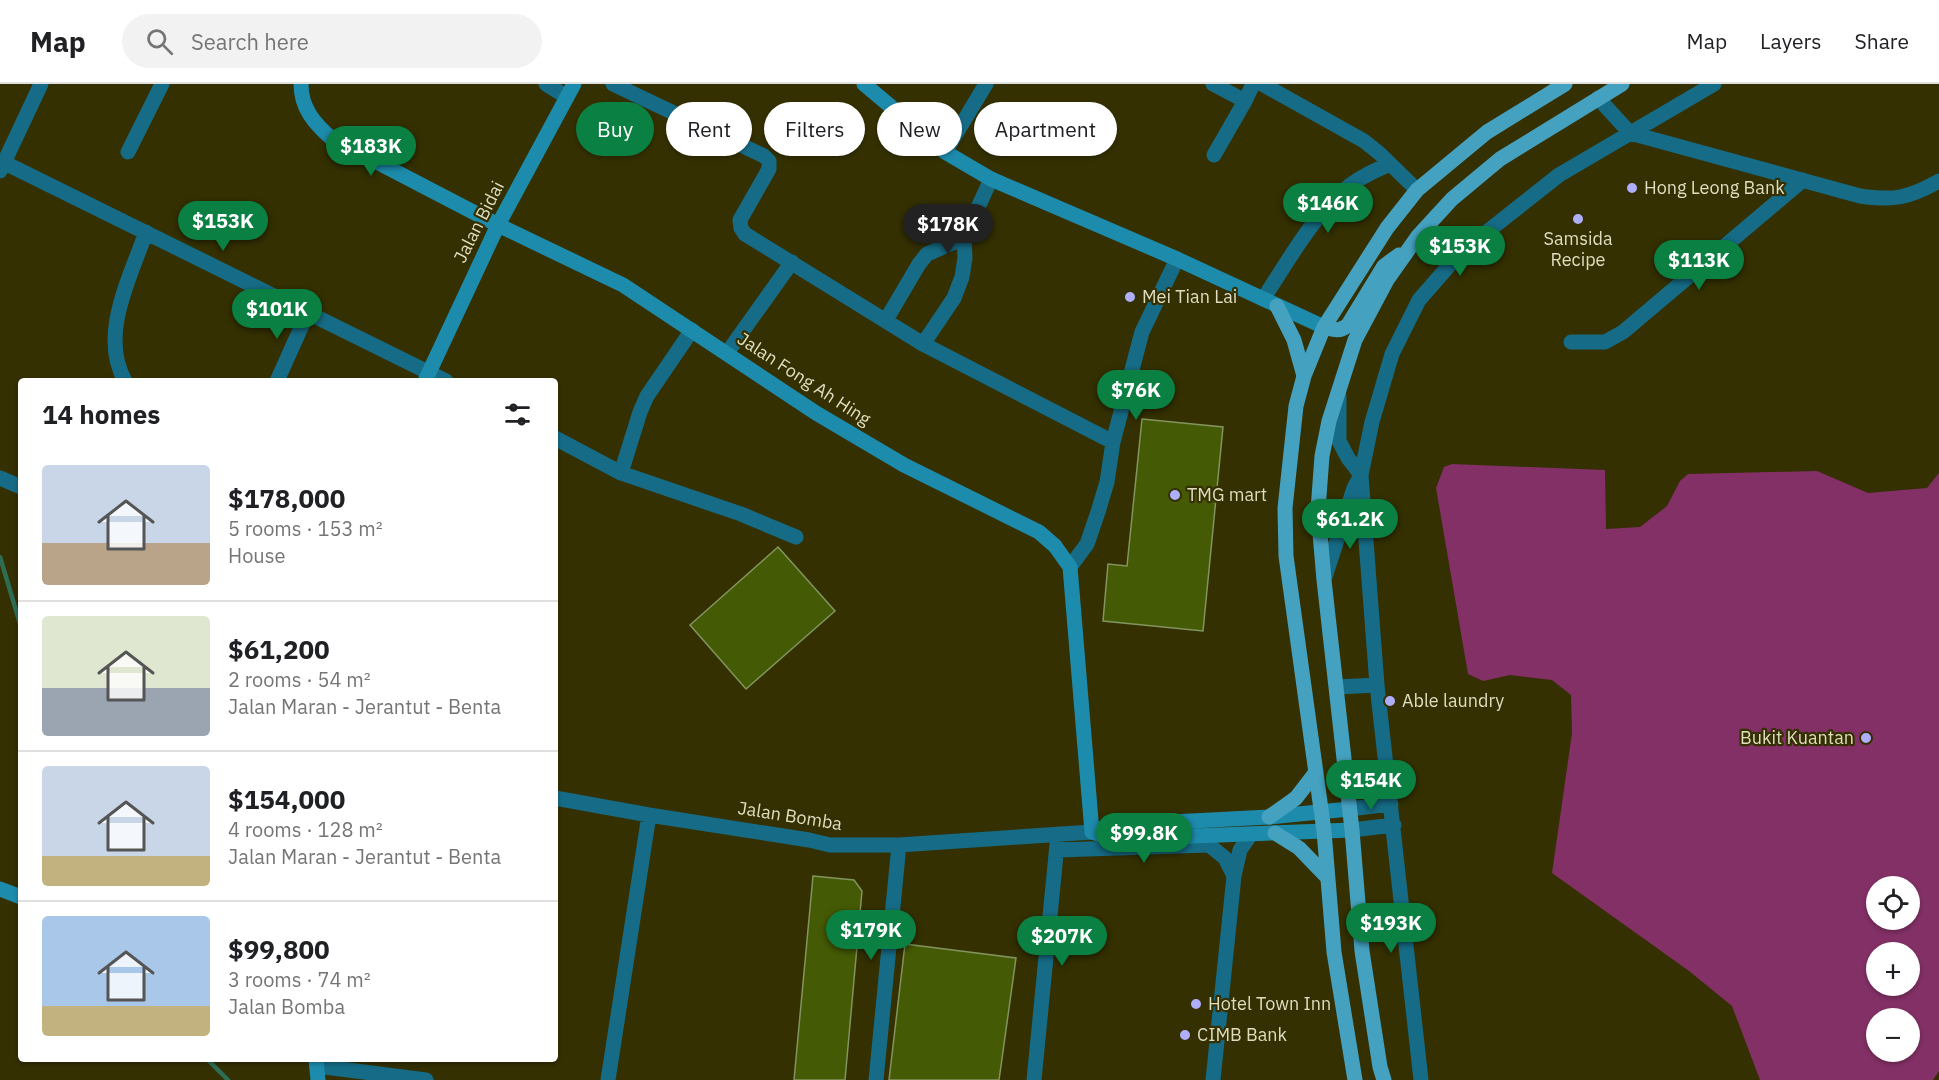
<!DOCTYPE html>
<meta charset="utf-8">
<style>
:root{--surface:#fff;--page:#f2f2f2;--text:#202124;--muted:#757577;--line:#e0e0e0;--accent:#0b8043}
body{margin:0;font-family:"IBM Plex Sans",sans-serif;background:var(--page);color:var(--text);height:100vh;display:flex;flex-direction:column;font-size:22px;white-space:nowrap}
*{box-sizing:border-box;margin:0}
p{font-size:20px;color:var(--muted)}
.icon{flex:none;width:33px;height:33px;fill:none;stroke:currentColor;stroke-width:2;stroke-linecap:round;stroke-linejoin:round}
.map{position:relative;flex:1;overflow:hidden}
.sheet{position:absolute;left:18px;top:294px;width:540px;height:684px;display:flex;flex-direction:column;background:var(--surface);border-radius:6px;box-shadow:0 2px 4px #0004}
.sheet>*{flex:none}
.top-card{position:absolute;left:576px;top:18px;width:570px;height:54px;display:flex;gap:12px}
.fabs{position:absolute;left:1866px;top:792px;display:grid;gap:12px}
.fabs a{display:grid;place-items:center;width:54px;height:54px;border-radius:50%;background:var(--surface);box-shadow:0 2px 4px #0004;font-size:30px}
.price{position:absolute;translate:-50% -51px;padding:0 14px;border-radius:21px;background:var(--accent);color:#fff;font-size:20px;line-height:39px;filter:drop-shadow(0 2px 3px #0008)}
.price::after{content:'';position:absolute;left:50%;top:36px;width:18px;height:14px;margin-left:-9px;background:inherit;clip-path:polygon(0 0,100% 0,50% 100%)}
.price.selected{background:#222;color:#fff}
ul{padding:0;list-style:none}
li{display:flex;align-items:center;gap:18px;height:150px;padding:0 24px}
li+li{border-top:2px solid var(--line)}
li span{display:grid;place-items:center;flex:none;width:168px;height:120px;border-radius:6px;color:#555}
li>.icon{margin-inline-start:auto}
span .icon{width:72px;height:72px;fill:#fffc;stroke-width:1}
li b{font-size:26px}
h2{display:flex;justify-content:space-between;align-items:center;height:72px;padding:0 24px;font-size:26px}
.tag{padding:0 21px;border-radius:27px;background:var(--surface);box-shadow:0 2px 4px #0004;font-size:21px;line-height:54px}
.tag.selected{background:var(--accent);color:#fff}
header{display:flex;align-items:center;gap:36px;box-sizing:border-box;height:84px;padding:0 30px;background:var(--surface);border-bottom:2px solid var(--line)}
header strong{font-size:28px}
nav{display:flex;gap:33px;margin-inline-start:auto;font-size:21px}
.search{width:420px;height:54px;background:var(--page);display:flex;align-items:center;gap:15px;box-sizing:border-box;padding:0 21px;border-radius:33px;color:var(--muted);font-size:22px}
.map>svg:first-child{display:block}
.green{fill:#823065;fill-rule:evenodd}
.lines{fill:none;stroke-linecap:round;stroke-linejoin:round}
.stream{stroke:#2d6d53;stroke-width:4.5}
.building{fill:#455a04;stroke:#82945f;stroke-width:1.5}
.street{stroke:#166c86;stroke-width:15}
.secondary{stroke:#1d8bac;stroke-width:15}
.primary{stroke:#45a1c0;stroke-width:15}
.poi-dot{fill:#aeaefa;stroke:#343002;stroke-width:2}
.labels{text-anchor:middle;stroke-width:4.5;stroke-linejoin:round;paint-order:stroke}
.poi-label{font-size:18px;fill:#dfddc0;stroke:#343002;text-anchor:start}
.street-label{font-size:18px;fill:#dfddc0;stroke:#343002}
</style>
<header>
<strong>Map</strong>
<div class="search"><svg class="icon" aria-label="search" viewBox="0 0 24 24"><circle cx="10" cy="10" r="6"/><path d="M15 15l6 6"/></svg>Search here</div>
<nav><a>Map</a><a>Layers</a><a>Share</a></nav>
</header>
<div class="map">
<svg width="1939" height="996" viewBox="0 0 1939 996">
<rect width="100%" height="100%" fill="#343002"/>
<path class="green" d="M1452,380l153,6 1,59 34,-2 27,-21 13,-25 8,-7 129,-3 51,22 59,-5 12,-15v598l-6,9h-173l-28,-74 -43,-35 -137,-98 20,-140 -1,-38 -19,-15 -42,-5 -27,6 -15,-7 -32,-186 8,-21zM1876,802h34v34h-34zM1876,868h34v34h-34zM1876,934h34v34h-34z"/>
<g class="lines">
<path class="stream" d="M0,473l21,70
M207,975l21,21"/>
</g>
<path class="building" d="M1142,335l81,8 -20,204 -100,-10 5,-57 19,2z
M778,463l57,64 -89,78 -56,-64z
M813,792l41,4 8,11 -17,189h-51z
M905,860l111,14 -17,122h-110z"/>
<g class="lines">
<path class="street" d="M546,0l21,13
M613,0l151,72 5,5v8l-29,51 1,8 4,6 178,110 190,98
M1213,0l32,17 8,-17
M1262,0l102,57 15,12 38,37
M1598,14l32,35 230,63c34,5 49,2 79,-15
M128,68l34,-68
M945,68l41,-68
M1214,71l31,-54
M3,78l443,219
M0,87l41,-87
M1263,215c24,-36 52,-87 86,-113 13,-10 27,-16 41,-22
M886,236l33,-56 8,-10 37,-16
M1571,258h34l18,-10 180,-152
M923,260l31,-46 8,-21 3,-19 -1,-20 27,-59
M727,269l65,-91
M125,297c-26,-46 5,-103 21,-149
M277,297l31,-69
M1339,312v45l9,17 13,17 16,210 44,395
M555,354l66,35 120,41 55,23
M621,389l19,-61 7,-16 45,-66
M0,394l21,9
M1070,483l17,-23 11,-32 9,-30 6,-40 29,-110 35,-73
M1325,493l29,-89 7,-13 11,-53 20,-68 27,-54 40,-46 100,-79 155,-91
M1337,603l40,-2
M555,714l94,17 160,25 21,5h69l193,-13
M1349,725l42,-5
M1352,746l42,-5
M1057,766l152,-5 16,13 9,18
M317,982l109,14
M608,996l41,-265
M876,996l23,-235
M1034,996l24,-246
M1213,996l21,-204 6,-26 11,-16"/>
<path class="secondary" d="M301,0c0,24 13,39 30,54l167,87 125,60 193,128 88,52 135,67 16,14 15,21 22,265
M864,0l81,68 46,27 186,80 147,68
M425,297l73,-156 76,-141
M1092,748l23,7 237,-9
M1092,748l22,-7 155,-8 80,-8
M0,805l21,8
M316,975l2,21"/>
<path class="primary" d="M1277,222l17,34 10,36
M1324,243c10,3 16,5 24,-2l36,-59 15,-11
M1269,733l27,-19 20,-26
M1275,749l24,15 29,30
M1355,996l-21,-128 -10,-121 -38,-275 -1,-48 11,-102 8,-30 20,-49 63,-99 30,-38 70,-58 78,-48
M1384,996l-4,-13 -18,-116 -10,-121 -28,-250 -6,-70 4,-54 7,-35 26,-81 32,-60 31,-44 34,-37 48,-40 122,-75"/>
</g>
<g class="poi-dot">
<circle cx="1632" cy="104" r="6"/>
<circle cx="1578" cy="135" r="6"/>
<circle cx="1130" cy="213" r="6"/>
<circle cx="1175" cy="411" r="6"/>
<circle cx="1390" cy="617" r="6"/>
<circle cx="1866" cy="654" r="6"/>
<circle cx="1196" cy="920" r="6"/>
<circle cx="1185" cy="951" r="6"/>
</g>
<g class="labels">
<g class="poi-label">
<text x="1644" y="110">Hong Leong Bank</text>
<text x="1578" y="161" text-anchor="middle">Samsida<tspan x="1578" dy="21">Recipe</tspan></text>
<text x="1142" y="219">Mei Tian Lai</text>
<text x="1187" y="417">TMG mart</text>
<text x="1402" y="623">Able laundry</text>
<text x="1854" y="660" text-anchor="end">Bukit Kuantan</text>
<text x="1208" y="926">Hotel Town Inn</text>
<text x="1197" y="957">CIMB Bank</text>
</g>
<g class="street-label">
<text transform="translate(479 138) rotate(-63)" y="6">Jalan Bidai</text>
<text transform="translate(804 295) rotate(33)" y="6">Jalan Fong Ah Hing</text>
<text transform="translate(790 732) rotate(9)" y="6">Jalan Bomba</text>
</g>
</g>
</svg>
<div class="fabs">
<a><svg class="icon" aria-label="locate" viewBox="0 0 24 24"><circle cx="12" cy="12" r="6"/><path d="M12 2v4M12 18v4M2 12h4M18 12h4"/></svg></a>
<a>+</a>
<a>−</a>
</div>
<b class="price" style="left:371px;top:93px">$183K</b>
<b class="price" style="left:1328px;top:150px">$146K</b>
<b class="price" style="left:223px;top:168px">$153K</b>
<b class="price selected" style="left:948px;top:171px">$178K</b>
<b class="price" style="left:1460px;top:193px">$153K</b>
<b class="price" style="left:1699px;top:207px">$113K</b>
<b class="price" style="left:277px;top:256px">$101K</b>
<b class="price" style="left:1136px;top:337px">$76K</b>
<b class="price" style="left:1350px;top:466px">$61.2K</b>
<b class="price" style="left:1371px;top:727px">$154K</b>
<b class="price" style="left:1144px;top:780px">$99.8K</b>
<b class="price" style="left:1391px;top:870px">$193K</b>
<b class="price" style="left:871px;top:877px">$179K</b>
<b class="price" style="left:1062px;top:883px">$207K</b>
<div class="top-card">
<a class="tag selected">Buy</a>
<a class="tag">Rent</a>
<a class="tag">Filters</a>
<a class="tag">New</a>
<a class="tag">Apartment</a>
</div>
<section class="sheet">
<h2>14 homes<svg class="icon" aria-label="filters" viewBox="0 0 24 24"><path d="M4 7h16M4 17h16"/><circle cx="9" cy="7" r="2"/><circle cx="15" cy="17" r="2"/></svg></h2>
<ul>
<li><span style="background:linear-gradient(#c9d6e8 65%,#b9a48a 0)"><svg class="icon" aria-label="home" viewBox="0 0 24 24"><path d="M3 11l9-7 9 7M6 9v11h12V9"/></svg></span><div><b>$178,000</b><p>5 rooms · 153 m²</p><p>House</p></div></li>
<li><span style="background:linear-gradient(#dfe7d0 60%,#9aa5b1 0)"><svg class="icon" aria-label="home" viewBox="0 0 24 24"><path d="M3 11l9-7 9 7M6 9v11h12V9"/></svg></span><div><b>$61,200</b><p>2 rooms · 54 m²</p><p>Jalan Maran - Jerantut - Benta</p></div></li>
<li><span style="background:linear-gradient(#c9d6e8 75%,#c2b280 0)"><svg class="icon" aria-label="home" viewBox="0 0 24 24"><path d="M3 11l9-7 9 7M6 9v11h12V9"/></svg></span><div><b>$154,000</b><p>4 rooms · 128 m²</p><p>Jalan Maran - Jerantut - Benta</p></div></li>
<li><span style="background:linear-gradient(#a9c7e8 75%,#c2b280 0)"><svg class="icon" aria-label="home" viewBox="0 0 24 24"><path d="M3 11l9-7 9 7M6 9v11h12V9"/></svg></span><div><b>$99,800</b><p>3 rooms · 74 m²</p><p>Jalan Bomba</p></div></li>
</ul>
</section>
</div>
